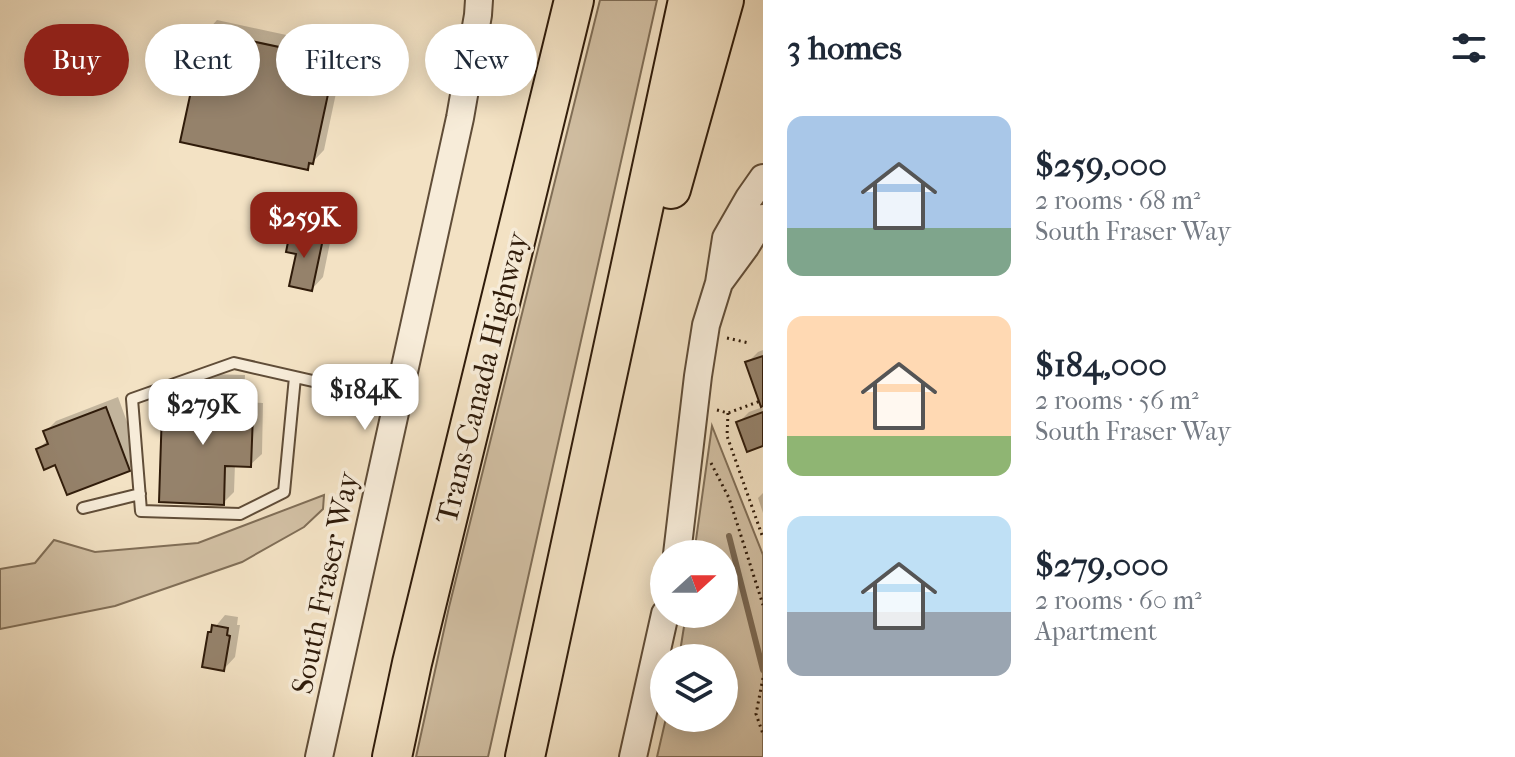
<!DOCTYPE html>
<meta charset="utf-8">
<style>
:root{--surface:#fff;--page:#f6f6f7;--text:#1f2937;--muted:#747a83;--accent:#8f2418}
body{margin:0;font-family:"IM FELL French Canon",serif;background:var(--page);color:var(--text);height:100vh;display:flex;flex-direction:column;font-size:30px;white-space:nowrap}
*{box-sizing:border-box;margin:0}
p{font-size:26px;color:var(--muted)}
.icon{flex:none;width:44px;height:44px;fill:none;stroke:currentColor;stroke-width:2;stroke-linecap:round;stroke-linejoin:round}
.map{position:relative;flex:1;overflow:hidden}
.sheet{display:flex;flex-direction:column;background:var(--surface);width:752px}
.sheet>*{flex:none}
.banner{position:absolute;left:24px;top:24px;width:618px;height:72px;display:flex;gap:16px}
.needle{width:52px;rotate:69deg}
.fabs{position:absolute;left:650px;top:540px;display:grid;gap:16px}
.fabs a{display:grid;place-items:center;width:88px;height:88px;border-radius:50%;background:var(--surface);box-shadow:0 4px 20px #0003;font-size:40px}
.price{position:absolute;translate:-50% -68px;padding:0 18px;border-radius:16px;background:#fff;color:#222;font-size:26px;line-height:52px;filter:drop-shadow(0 2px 4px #0008)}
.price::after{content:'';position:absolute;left:50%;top:48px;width:24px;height:18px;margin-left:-12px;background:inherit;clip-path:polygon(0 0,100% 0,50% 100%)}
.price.on{background:var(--accent);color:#fff}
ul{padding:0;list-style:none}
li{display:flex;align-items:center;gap:24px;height:200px;padding:0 24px}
li span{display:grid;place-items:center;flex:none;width:224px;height:160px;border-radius:16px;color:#555}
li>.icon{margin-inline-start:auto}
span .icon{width:96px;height:96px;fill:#fffc;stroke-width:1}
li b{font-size:34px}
h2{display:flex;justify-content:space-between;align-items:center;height:96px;padding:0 24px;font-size:34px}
.pill{padding:0 28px;border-radius:36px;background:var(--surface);box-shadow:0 4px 20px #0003;font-size:28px;line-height:72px}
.pill.on{background:var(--accent);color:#fff}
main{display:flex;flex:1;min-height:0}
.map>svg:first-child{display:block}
.green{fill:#d2c0a4;stroke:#806e57;stroke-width:2}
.shadow{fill:#0003}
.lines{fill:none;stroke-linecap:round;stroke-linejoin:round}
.stream{stroke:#7c6a54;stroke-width:6}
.building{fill:#95826b;stroke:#2f1b0a;stroke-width:2}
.service-casing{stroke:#604d38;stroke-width:14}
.tertiary-casing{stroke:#604d38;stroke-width:30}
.motorway-casing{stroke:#2f1b0a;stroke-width:42}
.path{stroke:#2f1b0a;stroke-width:3;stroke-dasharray:2 4;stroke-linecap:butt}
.service{stroke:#f7ecd9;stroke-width:10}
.tertiary{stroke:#f7ecd9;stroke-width:26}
.motorway{stroke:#f3e2c4;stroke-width:38}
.labels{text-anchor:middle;stroke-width:7;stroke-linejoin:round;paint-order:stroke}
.street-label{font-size:30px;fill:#2f1b0a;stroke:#f7ecd9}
</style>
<main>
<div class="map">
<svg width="763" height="757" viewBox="0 0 763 757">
<rect width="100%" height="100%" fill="#f3e2c4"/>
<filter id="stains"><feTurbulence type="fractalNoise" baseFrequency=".0025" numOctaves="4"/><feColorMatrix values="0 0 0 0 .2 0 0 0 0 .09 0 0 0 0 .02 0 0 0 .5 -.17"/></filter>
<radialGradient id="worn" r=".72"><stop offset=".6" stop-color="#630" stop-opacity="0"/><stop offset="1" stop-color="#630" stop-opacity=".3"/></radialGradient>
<path class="green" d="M600,0h57l-169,757h-72l33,-150z
M712,426l51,129v202h-106l9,-39h58v-60h-45l7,-44h38v-60h-30z
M324,495l-1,14 -19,18 -62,35 -127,44 -115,23v-60l35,-6 19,-23 41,12 103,-9z"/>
<path class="shadow" d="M217,20l125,27 -3,13h4l-19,90 -17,18 -101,-136z
M303,222l30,6 -10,49 -11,12 -20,-56z
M763,350v55l-16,-42 11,-11z
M209,374l36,1 -1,27 19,1 -1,51 -12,11 -15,-1 -1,28 -11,11 -59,-92 12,-12 21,1 1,-14z
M118,397l22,61 -11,11 -72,-6 -19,-14 10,-9 -3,-8 11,-11z
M763,407v37l-25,-21 11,-11z
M763,493v20l-5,-15z
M225,615l13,2 -1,8h3l-5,32 -11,12 -14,-36z"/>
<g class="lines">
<path class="stream" d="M729,536l34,134"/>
</g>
<path class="building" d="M204,31l127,27 -2,12 4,1 -20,93 -4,-1 -1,7 -128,-28z
M290,232l33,7 -11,52 -23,-5 7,-32 -10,-2z
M763,356v50l-2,1 -16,-45z
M199,384l35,1 -1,28 20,1 -2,53 -26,-1 -1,39 -65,-3 3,-92 33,1 1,-26z
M106,407l24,64 -63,24 -12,-30 -11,5 -8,-21 12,-5 -5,-13z
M763,412v34l-16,6 -11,-30z
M212,625l16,3 -1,7 3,1 -6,35 -22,-4 6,-35h3z"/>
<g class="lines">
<g class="service-casing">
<path id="service" d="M295,377l-11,115 -44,22 -99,-3 -9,-112 102,-36 114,26 48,9
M83,508l57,-14"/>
</g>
<g class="tertiary-casing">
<path id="tertiary" d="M721,280l25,-34 17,-28
M677,554l21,-178 8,-51 13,-42 7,-45 23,-40 14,-20
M319,757l141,-639 18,-103 1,-15
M633,757l32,-143"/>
</g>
<g class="motorway-casing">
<path id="motorway" d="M671,189l53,-189
M392,757l20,-94 162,-663
M525,757l163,-757"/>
</g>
<path class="path" d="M727,338l22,5
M717,410l11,3 35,-13
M728,413l-1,23 36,102
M711,463l18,35 34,107
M763,678l-7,36 7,20"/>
<use href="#service" class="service"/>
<use href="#tertiary" class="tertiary"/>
<use href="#motorway" class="motorway"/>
</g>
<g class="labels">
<g class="street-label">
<text transform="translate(482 378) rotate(-76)" y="10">Trans-Canada Highway</text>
<text transform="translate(325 583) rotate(-78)" y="10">South Fraser Way</text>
</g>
</g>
<rect width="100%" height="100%" filter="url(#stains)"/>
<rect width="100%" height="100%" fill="url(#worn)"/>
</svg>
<div class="fabs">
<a><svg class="needle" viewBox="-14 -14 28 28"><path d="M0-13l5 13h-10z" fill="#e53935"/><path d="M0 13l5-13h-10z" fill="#747a83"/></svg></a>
<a><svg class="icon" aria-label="layers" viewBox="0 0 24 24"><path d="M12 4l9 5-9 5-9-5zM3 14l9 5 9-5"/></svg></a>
</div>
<b class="price on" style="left:304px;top:260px">$259K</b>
<b class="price" style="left:365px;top:432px">$184K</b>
<b class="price" style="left:203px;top:447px">$279K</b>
<div class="banner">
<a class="pill on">Buy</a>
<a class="pill">Rent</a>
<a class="pill">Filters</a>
<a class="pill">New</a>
</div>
</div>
<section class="sheet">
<h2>3 homes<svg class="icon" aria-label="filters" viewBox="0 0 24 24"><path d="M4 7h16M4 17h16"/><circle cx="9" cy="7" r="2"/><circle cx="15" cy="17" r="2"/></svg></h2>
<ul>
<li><span style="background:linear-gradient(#a9c7e8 70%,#7fa58c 0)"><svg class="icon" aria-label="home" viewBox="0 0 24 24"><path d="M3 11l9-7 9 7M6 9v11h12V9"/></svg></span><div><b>$259,000</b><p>2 rooms · 68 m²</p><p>South Fraser Way</p></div></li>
<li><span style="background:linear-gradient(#ffd9b3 75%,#8fb573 0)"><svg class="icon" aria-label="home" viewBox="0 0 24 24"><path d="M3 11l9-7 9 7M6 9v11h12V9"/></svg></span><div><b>$184,000</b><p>2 rooms · 56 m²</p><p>South Fraser Way</p></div></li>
<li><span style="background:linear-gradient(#bfe0f5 60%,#9aa5b1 0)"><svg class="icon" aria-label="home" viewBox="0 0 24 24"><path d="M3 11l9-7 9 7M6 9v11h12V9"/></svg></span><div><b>$279,000</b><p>2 rooms · 60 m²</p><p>Apartment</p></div></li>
</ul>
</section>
</main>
